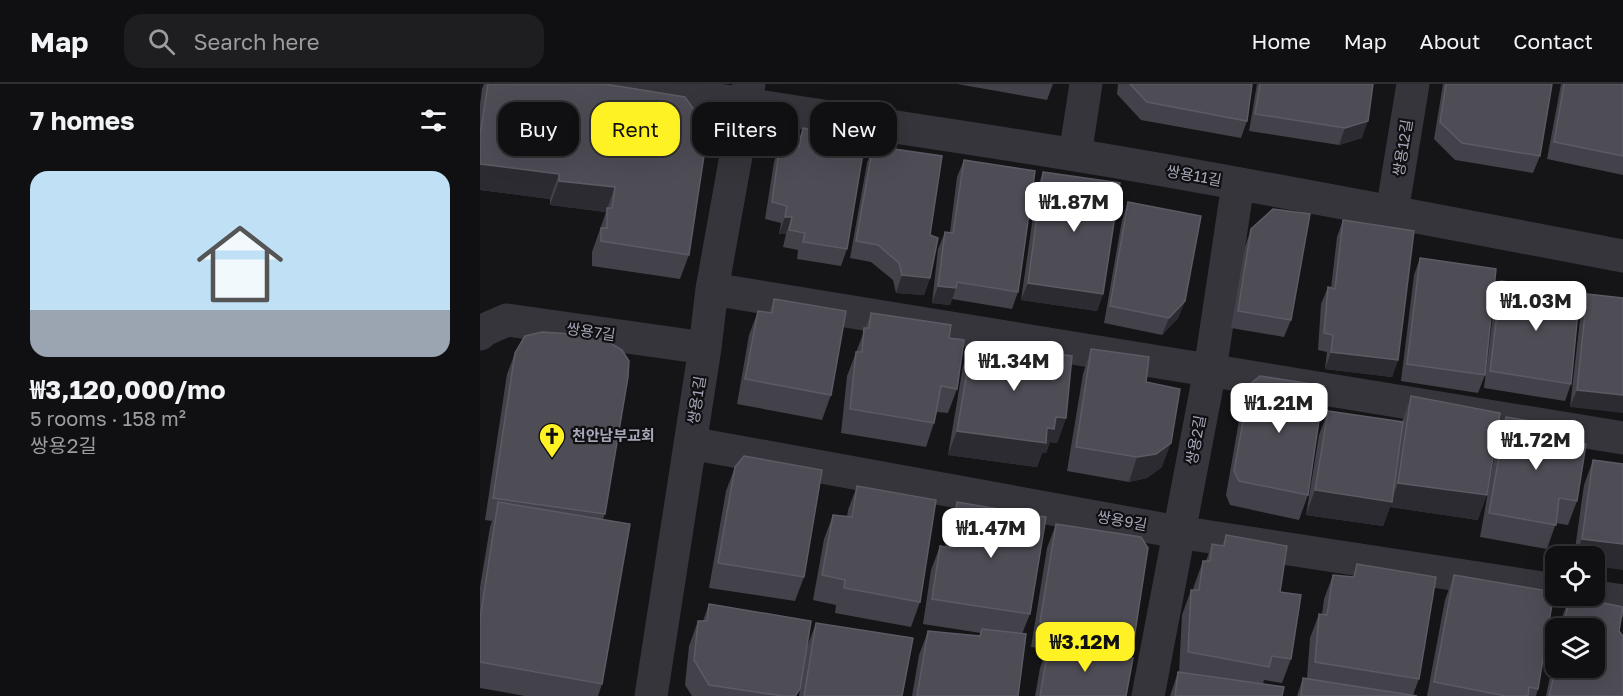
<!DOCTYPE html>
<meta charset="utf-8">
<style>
:root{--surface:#100f11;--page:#1e1d1f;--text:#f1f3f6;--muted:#9c9c9f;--line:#302f31;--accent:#fff224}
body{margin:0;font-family:"Golos Text","Noto Sans KR",sans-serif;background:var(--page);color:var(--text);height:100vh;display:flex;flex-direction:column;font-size:22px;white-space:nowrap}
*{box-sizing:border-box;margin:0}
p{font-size:20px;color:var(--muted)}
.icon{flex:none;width:33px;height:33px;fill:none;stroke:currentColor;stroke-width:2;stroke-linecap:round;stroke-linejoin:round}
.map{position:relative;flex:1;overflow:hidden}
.drawer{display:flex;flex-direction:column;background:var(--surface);width:480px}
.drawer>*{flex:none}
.banner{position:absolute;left:18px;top:18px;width:570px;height:54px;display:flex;gap:12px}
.fabs{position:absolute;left:1065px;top:462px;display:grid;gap:12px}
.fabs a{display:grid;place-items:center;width:60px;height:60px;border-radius:12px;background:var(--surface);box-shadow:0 6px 24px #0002,0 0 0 2px var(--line);font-size:30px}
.price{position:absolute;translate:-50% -51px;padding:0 14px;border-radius:12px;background:#fff;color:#222;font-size:20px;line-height:39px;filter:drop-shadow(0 2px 3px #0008)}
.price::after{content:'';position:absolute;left:50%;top:36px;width:18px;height:14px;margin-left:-9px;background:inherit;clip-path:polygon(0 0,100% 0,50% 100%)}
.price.on{background:var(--accent);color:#111}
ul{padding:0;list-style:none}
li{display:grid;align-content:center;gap:12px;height:318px;padding:0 30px}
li+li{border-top:2px solid var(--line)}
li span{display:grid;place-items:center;height:186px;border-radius:18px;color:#555}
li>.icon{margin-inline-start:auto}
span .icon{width:108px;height:108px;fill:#fffc;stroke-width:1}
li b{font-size:26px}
h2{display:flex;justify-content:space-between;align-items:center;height:72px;padding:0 30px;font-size:26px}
.chip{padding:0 21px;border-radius:18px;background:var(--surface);box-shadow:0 6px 24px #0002,0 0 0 2px var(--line);font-size:21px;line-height:54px}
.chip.on{background:var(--accent);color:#111}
header{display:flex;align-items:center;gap:36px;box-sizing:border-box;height:84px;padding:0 30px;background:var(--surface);border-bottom:2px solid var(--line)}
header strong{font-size:28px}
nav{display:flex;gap:33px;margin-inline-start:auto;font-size:21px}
.search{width:420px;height:54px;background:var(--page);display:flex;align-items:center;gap:15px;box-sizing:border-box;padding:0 21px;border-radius:18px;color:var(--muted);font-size:22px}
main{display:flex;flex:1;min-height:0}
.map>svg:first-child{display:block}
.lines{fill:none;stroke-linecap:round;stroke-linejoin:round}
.street{stroke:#36353c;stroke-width:33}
.wall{fill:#43424a}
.shaded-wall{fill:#2c2b31}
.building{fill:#4e4d56;stroke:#5c5b65;stroke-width:1.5}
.labels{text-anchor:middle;stroke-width:4.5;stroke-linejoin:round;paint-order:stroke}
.street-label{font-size:15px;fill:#a5a6b8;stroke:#100f11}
.poi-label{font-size:15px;font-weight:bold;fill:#a5a6b8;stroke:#100f11;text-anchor:start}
</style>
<header>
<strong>Map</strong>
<div class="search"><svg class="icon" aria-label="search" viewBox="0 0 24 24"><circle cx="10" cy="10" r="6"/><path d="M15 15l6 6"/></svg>Search here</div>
<nav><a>Home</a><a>Map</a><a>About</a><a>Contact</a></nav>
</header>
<main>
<section class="drawer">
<h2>7 homes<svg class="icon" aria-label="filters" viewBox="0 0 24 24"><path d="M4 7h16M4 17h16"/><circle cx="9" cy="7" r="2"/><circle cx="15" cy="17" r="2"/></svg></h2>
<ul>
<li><span style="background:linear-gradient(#bfe0f5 75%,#9aa5b1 0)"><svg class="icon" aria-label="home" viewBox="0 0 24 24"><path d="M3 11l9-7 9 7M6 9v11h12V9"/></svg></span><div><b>₩3,120,000/mo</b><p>5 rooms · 158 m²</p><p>쌍용2길</p></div></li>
</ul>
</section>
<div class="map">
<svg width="1143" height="612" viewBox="0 0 1143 612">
<rect width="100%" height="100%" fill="#151417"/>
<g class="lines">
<path class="street" d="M141,0c151,26 303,46 454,71 183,30 366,67 548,101
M595,71l11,-71
M912,128l21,-128
M232,205l911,149
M0,250l4,-4 23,-10 198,28
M210,359l488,89 378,58
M1109,512l34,5
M171,612l54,-348 7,-59 37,-205
M668,612l62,-326 28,-186"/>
</g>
<path class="wall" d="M4,0h121l84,171 -9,24 -88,-13v-14l14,-40 -56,-7v-6l-70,-9v-85l2,-16z
M477,0h96l-6,16z
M638,0h134l-5,37 -6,17 -100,-18 -24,-26z
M777,0h116l-11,54 -23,7 -90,-14z
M963,0h109l-12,72 -7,17 -78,-13 -21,-21z
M1081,0h62v91l-76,-16z
M323,44l44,121 -6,17 -44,-7 1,-9 -15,-3 3,-13h-7l2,-11 -16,-4 9,-57 6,-18 16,3z
M393,62l57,89v43l-6,17 -28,-2 -3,-13 -22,-18 -21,-4 17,-95z
M484,76l54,132 -6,17 -60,-10 -2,6 -18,-2 6,-54 7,-17h5l7,-55z
M563,88l60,122 -6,17 -76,-11 16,-111z
M648,118l57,99 -7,17 -16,17 -58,-12 18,-103z
M863,136l55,140 -6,17 -67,-8 2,-17 -9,-2 3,-46 7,-17 3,1 6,-51z
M771,145l40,91 -7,17 -53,-9 14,-81z
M940,174l65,117 -7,18 -77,-12 13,-106z
M1021,197l70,103 -6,17 -81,-13 11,-90z
M1107,210l36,4 -53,109 11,-96z
M294,215l57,96 -9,25 -85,-16 12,-69 9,-24 11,1z
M391,229l78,25 8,51 -9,24 -11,-1 -3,11 -8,24 -85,-14 6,-57z
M492,258l94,76 -9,25 -7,-1 -4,11h-4l-5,14 -89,-12 15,-89z
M611,265l55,33 16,85 -15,11 -18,4 -62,-11 16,-97z
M35,269l90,161 -2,5 -1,165 -4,12h-73l-45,-8v-101l10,-60 2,-6 -7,-1 22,-146z
M770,300l58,111 -9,25 -69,-15 -4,-10 15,-86z
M931,312l67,124 -88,-13 -7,19 -77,-11 13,-80 9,-24 74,11z
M1026,333l66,25 5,59 -9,24 -12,-2 -9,26 -67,-12 17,-96z
M1113,376l1,96h-20l10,-71z
M255,383l69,110 -9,24 -86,-13 17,-97z
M377,402l63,116 -9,25 -76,-14 1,-8 -23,-5 11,-61 9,-24 14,2 1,-7z
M477,418l73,112 -8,20 -4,62h-106l7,-41 9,-24 51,5 2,-3 -58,-9 8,-54 9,-24 5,1 4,-20z
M576,440l78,115 -6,18 -2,39h-91l5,-28 7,-19 -16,-2 16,-99z
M746,451l54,57 11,67 -9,24 -18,-3 -1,4 19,12h-112l8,-24h1l3,-57 9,-25h2l1,-4 9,-25h3l6,-17 10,2z
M877,480l62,115 -6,16 4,1h-120l6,-18h4l3,-40 9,-24h3l2,-15 9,-24 20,2z
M974,491l84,114 -2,7h-109l18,-96z
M1090,512l49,35 4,65h-77l10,-48v20l38,-40h-34l1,-8z
M229,520l88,92h-105l-7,-11 4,-39 9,-25h5z
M336,539l86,73h-103l8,-49z"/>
<path class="shaded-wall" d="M888,37l-6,17 -23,7 6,-17z
M0,80l79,10 -9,25 -70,-9z
M79,97l56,6 -9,25 -56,-7z
M305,133h7l-6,17h-7z
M422,191l28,3 -6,17 -28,-2z
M548,199l75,11 -6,17 -76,-11z
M458,202l18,2 -6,17 -18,-2z
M705,217l-7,17 -16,17 7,-17z
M851,268l67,8 -6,17 -67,-8z
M1097,306l46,5v18l-53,-6z
M576,333l10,1 -9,25 -7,-1 -4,11h-4l-5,14 -89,-12 9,-24 90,-3z
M691,359l-9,24 -15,11 -18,4 8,-25z
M918,399l89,12 -9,25 -88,-13 -7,19 -77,-11 9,-25 76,11z
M1102,455l41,5v26l-29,-4v-10h-19z"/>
<path class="building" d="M8,0h117l80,13 23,32 -19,126 -88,-14v-13h6v-20h5l3,-21 -56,-6v-7l-79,-10v-29z
M650,0h122l-5,37 -100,-19z
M780,0h113l-5,37 -23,7 -90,-14z
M966,0h106l-12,72 -78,-13 -22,-21z
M1084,0h59v72l-69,-14z
M323,44l62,13 -18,108 -44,-7 2,-9 -16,-3 3,-13h-7l2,-11 -15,-4 8,-58 19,3z
M393,62l69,10 -12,79 8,3 -8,40 -28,-3 -3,-12 -21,-18 -22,-4z
M484,76l71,11 -17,121 -61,-10 -1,6 -18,-2 7,-54 8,1z
M563,88l77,11 -17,111 -75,-11z
M648,118l73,14 -16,85 -16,17 -59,-12z
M793,125l37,5 -19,106 -53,-9 13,-82z
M863,136l71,11 -16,129 -67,-8 2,-17 -9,-2 4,-46 7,2z
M940,174l76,11 -11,106 -78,-11z
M1021,197l79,10 -9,93 -81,-13z
M1107,210l36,4v97l-46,-5z
M294,215l72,12 -15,84 -86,-16 13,-68 14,2z
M391,229l80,12 -2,13 15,2 -7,49 -16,-3 -7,37 -84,-14 6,-57h6l2,-24h5z
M62,248l44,3 21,6 15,9 7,11 -1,16 -23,137 -112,-16 22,-145 10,-17z
M492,258l100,14 -6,62 -10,-1 -2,12 -7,-1 -1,15 -89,-12z
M611,265l58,8 -3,25 34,7 -9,54 -15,11 -19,3 -61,-10z
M780,292l64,10 -16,109 -69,-14 -5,-10 16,-87z
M931,312l89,17 -13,82 -89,-12z
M848,327l75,11 -11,80 -77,-12z
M1026,333l68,11 -2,14 14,2 -9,57 -18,-3 -3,27 -67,-12z
M264,372l78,14 -18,107 -86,-14 17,-96z
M1113,376l30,4v80l-41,-5z
M377,402l79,14 -16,102 -76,-14 1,-8 -23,-5 11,-60 19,2z
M18,418l132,22 -28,160 -122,-22v-43z
M477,418l89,15 -16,97 -98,-15 8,-53 10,2z
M576,440l85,13 7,11 -14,91 -94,-17z
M746,451l61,11 -7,46 21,3 -10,64 -19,-3 -3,11 -81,-15 3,-62h8l4,-29h7l2,-17 12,2z
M877,480l79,13 -17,102 -104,-17 4,-48 8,1 6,-40 21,2z
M974,491l100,17 -16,97 -9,-2 -1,9h-22l-72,-14z
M1090,512l53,11 -4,24 4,5v60h-74l7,-29v1h38v-40h-31z
M229,520l102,17 -11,68 -5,7h-12l-74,-11 -15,-25 4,-39h9z
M336,539l97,15 -11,58h-98z
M502,545l44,5 -8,62h-101l11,-65 52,5z
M569,560l84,14 -7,38h-86z
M698,588l106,15 -2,9h-107z
M823,594l114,18h-116z"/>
<defs>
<g id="church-pin" transform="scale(1.35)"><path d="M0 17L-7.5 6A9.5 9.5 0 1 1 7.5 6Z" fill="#fff224" stroke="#100f11"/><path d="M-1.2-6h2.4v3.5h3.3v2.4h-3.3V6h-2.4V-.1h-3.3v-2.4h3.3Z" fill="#111"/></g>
</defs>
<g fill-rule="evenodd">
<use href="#church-pin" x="72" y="352"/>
</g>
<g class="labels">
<g class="street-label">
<text transform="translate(923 64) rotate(-81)" y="5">쌍용12길</text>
<text transform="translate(714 92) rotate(10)" y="5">쌍용11길</text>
<text transform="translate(111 248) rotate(8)" y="5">쌍용7길</text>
<text transform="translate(217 316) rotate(-81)" y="5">쌍용1길</text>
<text transform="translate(716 356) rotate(-79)" y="5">쌍용2길</text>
<text transform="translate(642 437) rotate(10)" y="5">쌍용9길</text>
</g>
<g class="poi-label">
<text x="92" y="357">천안남부교회</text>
</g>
</g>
</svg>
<div class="fabs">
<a><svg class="icon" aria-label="locate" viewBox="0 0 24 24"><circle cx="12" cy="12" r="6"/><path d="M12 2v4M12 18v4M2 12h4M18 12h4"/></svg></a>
<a><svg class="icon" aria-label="layers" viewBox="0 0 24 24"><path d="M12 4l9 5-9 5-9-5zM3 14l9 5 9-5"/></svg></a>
</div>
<b class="price" style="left:594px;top:149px">₩1.87M</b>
<b class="price" style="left:1056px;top:248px">₩1.03M</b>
<b class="price" style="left:534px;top:308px">₩1.34M</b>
<b class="price" style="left:799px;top:350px">₩1.21M</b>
<b class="price" style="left:1056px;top:387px">₩1.72M</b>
<b class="price" style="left:511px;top:475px">₩1.47M</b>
<b class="price on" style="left:605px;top:589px">₩3.12M</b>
<div class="banner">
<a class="chip">Buy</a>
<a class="chip on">Rent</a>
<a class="chip">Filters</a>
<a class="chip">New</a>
</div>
</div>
</main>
